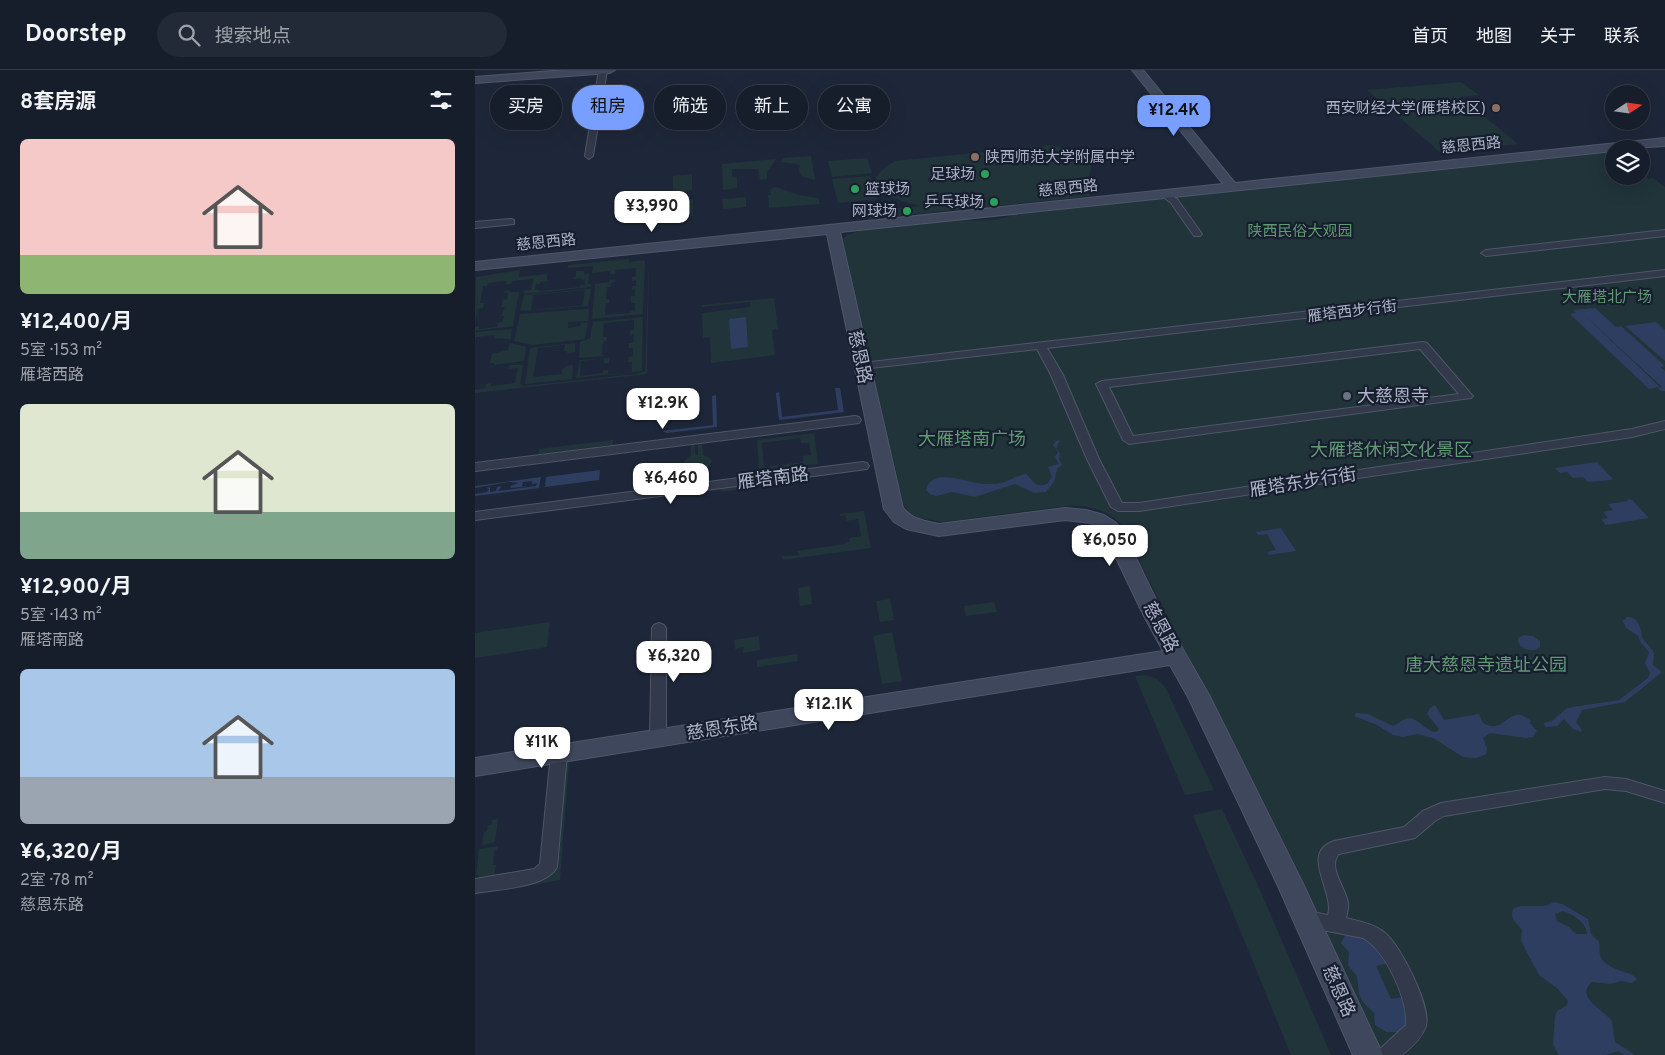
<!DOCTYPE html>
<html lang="zh">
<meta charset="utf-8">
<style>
:root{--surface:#161d2b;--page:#232a37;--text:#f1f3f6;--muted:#9ea2a9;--line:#353b47;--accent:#789eff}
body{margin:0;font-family:Overpass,"Noto Sans SC",sans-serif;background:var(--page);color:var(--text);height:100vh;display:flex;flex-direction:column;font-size:19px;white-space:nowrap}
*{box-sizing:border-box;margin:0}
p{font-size:16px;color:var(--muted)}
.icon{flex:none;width:28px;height:28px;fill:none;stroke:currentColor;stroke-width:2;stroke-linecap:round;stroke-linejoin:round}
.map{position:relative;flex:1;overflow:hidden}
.details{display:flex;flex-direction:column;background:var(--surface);width:475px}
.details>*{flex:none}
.hud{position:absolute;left:15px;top:15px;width:475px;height:45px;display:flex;gap:10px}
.needle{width:32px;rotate:77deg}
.tools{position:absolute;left:1130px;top:15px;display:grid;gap:10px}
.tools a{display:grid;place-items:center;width:45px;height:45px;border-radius:50%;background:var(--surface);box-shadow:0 5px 20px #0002,0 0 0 1px var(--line);font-size:25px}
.price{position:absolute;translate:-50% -42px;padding:0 11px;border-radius:10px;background:#fff;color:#222;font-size:16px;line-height:32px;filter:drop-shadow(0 1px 2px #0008)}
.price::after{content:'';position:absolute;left:50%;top:30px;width:15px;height:11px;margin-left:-8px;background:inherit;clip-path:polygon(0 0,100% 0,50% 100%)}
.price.current{background:var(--accent);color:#111}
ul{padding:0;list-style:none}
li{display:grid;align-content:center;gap:10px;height:265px;padding:0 20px}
li span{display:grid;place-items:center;height:155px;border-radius:8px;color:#555}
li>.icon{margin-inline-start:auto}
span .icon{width:90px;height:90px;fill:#fffc;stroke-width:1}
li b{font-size:21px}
h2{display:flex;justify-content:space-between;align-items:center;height:60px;padding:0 20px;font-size:21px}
.tag{padding:0 18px;border-radius:22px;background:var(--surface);box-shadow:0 5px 20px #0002,0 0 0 1px var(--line);font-size:18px;line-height:45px}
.tag.current{background:var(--accent);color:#111}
header{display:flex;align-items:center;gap:30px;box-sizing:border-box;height:70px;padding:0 25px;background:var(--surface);border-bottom:1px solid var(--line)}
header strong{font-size:24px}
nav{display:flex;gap:28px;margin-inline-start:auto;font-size:18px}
.search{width:350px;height:45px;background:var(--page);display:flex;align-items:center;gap:12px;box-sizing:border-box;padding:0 18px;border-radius:28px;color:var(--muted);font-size:19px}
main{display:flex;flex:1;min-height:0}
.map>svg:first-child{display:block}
.green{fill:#20343a;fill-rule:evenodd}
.water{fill:#2e3e60;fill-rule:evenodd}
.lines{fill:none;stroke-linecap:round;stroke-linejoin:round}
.street-casing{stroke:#4f5668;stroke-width:2}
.secondary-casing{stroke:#4f5668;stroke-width:2}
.street{fill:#32394a;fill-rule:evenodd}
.secondary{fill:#3f475d;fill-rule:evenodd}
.education-dot{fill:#8d6e63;stroke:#171e2e;stroke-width:2}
.leisure-dot{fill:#2e9e5b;stroke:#171e2e;stroke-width:2}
.worship-dot{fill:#6b7280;stroke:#171e2e;stroke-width:2}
.labels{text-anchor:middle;stroke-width:4.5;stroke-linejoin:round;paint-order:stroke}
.far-poi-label{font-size:15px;fill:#acb3c7;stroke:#171e2e;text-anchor:end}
.far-street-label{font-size:15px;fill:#acb3c7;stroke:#171e2e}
.far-park-label{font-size:15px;fill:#619974;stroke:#171e2e}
.street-label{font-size:18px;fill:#acb3c7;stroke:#171e2e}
.poi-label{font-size:18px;fill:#acb3c7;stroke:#171e2e;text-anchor:start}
.park-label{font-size:18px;fill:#619974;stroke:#171e2e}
</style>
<header>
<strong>Doorstep</strong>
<div class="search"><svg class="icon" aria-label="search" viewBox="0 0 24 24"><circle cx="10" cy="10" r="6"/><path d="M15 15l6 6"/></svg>搜索地点</div>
<nav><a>首页</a><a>地图</a><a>关于</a><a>联系</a></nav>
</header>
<main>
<section class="details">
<h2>8套房源<svg class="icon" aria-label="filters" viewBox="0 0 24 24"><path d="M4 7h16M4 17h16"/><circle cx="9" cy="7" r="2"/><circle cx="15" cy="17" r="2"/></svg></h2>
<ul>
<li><span style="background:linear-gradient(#f6c9c9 75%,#8fb573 0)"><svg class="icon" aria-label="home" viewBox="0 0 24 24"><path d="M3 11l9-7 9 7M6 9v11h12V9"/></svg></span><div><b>¥12,400/月</b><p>5室 · 153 m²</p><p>雁塔西路</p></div></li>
<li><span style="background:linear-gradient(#dfe7d0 70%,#7fa58c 0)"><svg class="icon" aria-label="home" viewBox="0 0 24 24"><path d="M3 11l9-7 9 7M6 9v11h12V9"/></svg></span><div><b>¥12,900/月</b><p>5室 · 143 m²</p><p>雁塔南路</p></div></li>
<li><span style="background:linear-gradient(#a9c7e8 70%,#9aa5b1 0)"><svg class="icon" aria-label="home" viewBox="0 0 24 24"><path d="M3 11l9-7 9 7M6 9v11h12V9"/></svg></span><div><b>¥6,320/月</b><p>2室 · 78 m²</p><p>慈恩东路</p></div></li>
</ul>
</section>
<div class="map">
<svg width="1190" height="985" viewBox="0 0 1190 985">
<rect width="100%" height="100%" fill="#1e2739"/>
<path class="green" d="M986,12l18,13 -19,2 58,47 -78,8 -73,-62z
M576,75c16,4 31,6 41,19l-3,12 -11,8 3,6 6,-1 3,7 -222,23 -2,-8 54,-5c-26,-8 -73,-15 -25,-45z
M1139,81v25h27v-3l8,6 4,-1 12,9v868h-284l-83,-178 -177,-353c-15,-15 -34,-19 -55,-18l-122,16 -25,-4 -10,-5 -5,-7 -61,-267 4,-4 13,-4 102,-11c17,1 37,1 53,-6z
M336,86l4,24 -14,-4 -2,-6 1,-4 -3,-2 -17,-2 4,-4z
M392,88l5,15 -40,4 -4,-16z
M301,89l-9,13v7l-7,1 -2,-11h-26v7l5,1v11l-14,2 -1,-26z
M217,104v16l-19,2v-16z
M395,106l7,23 -39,4 -6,-24z
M301,117l23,8 19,3 2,6 -51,4 -1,-13h3l-1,-6z
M271,127v10l-23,2 -1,-10z
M218,129v17l-19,3v-18z
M174,187l-2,117 -172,19v-3l10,-2 1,-4 5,-1v3l24,-3 3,-15 -10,1 2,-4h13l-3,19 3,2 113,-12 9,-3z
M154,189v3l16,-2 -2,54 -51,5 3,-35 15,-2v-2l5,-1 -1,3 -3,1 -1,4h-3l-1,12h3v4h-3l-1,12 25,-2 1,-2 4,-1v-7h-4v-7h4v-6h-3v-4h4v-6l-4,1v-4l4,-1v-8l-21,2v4h-5v-3l-18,2 1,-7 -26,2 1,-3z
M45,200l-1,7 28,-3v6l3,1 -10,1v2h-4l-1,6h4v1l42,-4 -1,-2h5v-6l-4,1 1,-2 -10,1 4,-2v-6h8v4l5,-2 -1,11h3v2l-1,1 -65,7 -2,-3 8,-1 2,-11 -21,2 -1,3 -5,1v-4l-18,2 -1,3h-4l-3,17h4l-1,5 -5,1 -3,14 1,-46z
M114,219h2l-3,17 -68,5 4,-16zM110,220l-2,15 -52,5 2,-15z
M35,220v2h9l-6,34 -38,5v-4l4,-1v3l18,-2 1,-4 4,-1 2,-6h-3l4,-9h-4l2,-7 4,-1 1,-6h-4v-2z
M299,228l4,31 -6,1 3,25 -64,8 -1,-26 -7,1 -1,-25 48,-6v-5l-48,5v-2z
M114,239l-1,12 -20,1v6l12,-2 1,-3h7l-3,16 -53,6 -18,-4 6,-27z
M168,247l-1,54 -66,7 4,-18 29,-2v5h-5v-5l-23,3 -1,15 23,-3v-3h5v5l24,-3v-10h-4l1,-5 4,-1v-8h-4v-5h4l1,-9 -4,1v-5h4v-10l-30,3 -1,14h4l-1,4 -3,1 -1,13 3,1 -26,2 1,-16 10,-4 3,-16z
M37,259l-1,10 -16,-1v-3l-19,2 -1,4v-9z
M35,273l16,4 -2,14 -30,4v-2h-4l2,-9 16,-4z
M100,273v9l-8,1v-2h-3l1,-6 -27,3 -5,29 29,-3v-5l3,-1v-2l8,-1 -1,14 -47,5 5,-36z
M339,363l4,31 -59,7 -2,-31zM325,368l1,5h8l2,12 -8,1v6l-39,5 -2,-24z
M138,370v5l-75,9 1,-5z
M223,373h4l1,12 6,2 3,4 -2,5 -7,4v12l-4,1v-12h-3v12l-4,1 -1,-13 -6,-2 -3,-4 3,-5 6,-4v-12h4v11h3z
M330,408v3l-84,11 -1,-4z
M389,441l7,37 -88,12 -1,-4 17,-1 -2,-4 48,-7v-2h5l-1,-4 12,-2 -3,-17 -12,2v-6l-6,1v-2z
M335,516l2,18 -12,2 -2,-18z
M415,529l4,21 -14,2 -4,-21z
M519,532l3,10 -31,4 -2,-10z
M75,552l-3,25 -72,11v-25z
M417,562l10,49 -20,3 -9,-48z
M284,566l1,14 -17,3 1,-6 -9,2 -1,-9z
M322,584l1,7 -41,6v-7z
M670,605l12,4 8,8 49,103 -29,5 -50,-119z
M89,692h5l-9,118 -85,15v-4l67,-13z
M747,739l38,81 71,165h-40l-98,-240z
M23,749l-3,23 -13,3 2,-13 3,-1 1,-6 4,-1v-4z
M23,776l-1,4 -3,1 -1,14h3l-2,11 -15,3v-4h-3l3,-26z"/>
<path class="water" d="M1120,238l21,19 5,-1 44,40 -5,1 5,4v20h-4l-3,-3 4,-1 -81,-75 79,75 -11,2 -79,-75 6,-1 -3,-3z
M271,247l2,30 -17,2 -2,-30z
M1181,252l9,8v31l-40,-35z
M360,318h5l4,24 -65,8 -3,-27 3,-1 3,25 56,-7z
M241,325l1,32 -50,6 -5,-2 51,-6 -1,-29z
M585,370l-4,8 4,6 -1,5 3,6 -5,4 -3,13 -8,10 -12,1 -19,-9 -40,13 -23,-5 -16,4 -6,-2 -4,-4c5,-22 37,-9 50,-7 6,1 13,1 20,1 11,-1 19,-8 30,-10 8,7 8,14 21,10l5,-7 -4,-10 11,-3 -4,-7 3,-5 -5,-7 3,-4z
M1122,392l16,17 -2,1 -23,2 -5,-5 -10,1 -6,-6 -7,1 -5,-5z
M125,400l-1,10 -54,7 1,-10z
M66,407l-2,11 -64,8v-2l12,-2 2,-3 -3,-1 4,-1v5l6,-1 1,-4 5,-1 -4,5 38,-5 1,-3 -5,1v-3l-9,1 -1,4h6l-17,2 -1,-2 9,-3 -10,-1 -34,6v-2z
M1154,429l3,1 17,18 -43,7 -5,-6 7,-1 -5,-6 10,-2 -5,-6 20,-3 -1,-1z
M806,458l15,23 -27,4 -2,-3 9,-2 -9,-16 -9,1 -2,-3z
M1152,547c12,0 13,10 15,19 1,6 10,11 12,17l-1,12 9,7 -37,30 -43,8 -6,12 6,8 -1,2 -8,-3 -9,-10 -7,7 -11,1 -3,-4 9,-2 15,-13 52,-8 29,-22 2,-5 -5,-10 4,-11 -8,-9 -3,-7 -12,-8 -3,-7z
M1049,565l9,1 7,5v6l-5,3c-8,0 -18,-2 -17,-12z
M960,635l9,15 35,-6 4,9c23,14 25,-23 49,-1h-3l8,9 -4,6 -7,1 -36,-5 -7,5 4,10 -1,6 -9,4 -14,-1 -30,-19 -16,-4 -14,3 -10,-2 -16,-10 -23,-9 2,-3 12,1 25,12c5,-2 11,-8 16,-8 10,1 16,13 27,14l3,-3 -12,-15 3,-6z
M1080,832l9,3 24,14 3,15 8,8c1,4 0,9 1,13 5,16 31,15 37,24l-5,4 -11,-2 -11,3 -18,-2c-18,15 13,29 20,39l3,21 20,13h-10l-7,-4 -12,4h-47l-6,-10 2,-28 2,-6 10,-6 1,-4 -10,-12 -19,-14 -18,-34 1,-11c-5,-7 -13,-11 -9,-21l7,-3h24zM1087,841c10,2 25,12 25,23h-11l-7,-7 -12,-6 -2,-7z
M871,864l24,6 18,23 -12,3 15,33 12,-2 7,22 -7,13h-17l-11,-7 -1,-12 -11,-11 -4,-8 -2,-18 -9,-10 1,-14 -8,-9z"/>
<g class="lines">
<g class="street-casing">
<path id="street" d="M124,0h8l-14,86 -4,3 -4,-3z
M690,121l12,8 25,35 -2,2h-6l-23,-33 -9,-7v-4z
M36,149l3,1v4l-39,4v-6z
M1190,160v6l-179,20 -5,-3 5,-3z
M1190,200v6l-618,72 16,27 36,84 23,44h17l493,-74 33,-8v8l-33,8 -493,74h-21l-7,-4 -24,-48 -36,-84 -14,-26 -175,20 -6,-3 6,-3z
M948,272l4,1 44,51 2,2 -2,2 -342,46 -6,-4 -27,-56 6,-3zM945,279l39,45 -326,42 -24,-49z
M380,346l4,1 2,3 -2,3 -384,48v-8z
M388,392l4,1 2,3 -2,3 -392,51v-8z
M184,553l5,2 2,3v110l-2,4 -6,2 -6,-2 -2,-4 2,-110 2,-3z
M84,678l6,2 2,4 -10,113c-11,21 -60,22 -82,26v-14l59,-10 6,-5 11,-110 2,-4z
M1130,707l21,2 39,12v12l-39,-12 -21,-2 -161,27 -9,5 -20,17 -76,16c-12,13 7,34 9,49 1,5 -1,10 -2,15 12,3 29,6 39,15 16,13 46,73 41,93 -4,12 -14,21 -24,29h-25l3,-6 26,-24c2,-26 -20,-74 -43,-87l-56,-11 -6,-3 -3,-5 3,-5 6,-3 21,4c7,-24 -29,-62 6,-74l70,-14 19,-16 18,-8z"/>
</g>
<g class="secondary-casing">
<path id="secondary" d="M90,0h50l-5,3 -135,10v-6z
M657,0h11l92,113 430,-45v8l-51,3v2l-774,81 63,276c10,12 22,13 36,16l126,-16 21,2 18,5 11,7 8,9 41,85 46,81 94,189 79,169h-30l-75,-169 -90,-189 -18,-32 -695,111v-18l688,-107 -19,-35 -40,-83 -13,-10 -26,-3 -126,16 -33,-7 -12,-7 -10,-13 -57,-275 -352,36v-8l748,-78z"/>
</g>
<use href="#street" class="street"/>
<use href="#secondary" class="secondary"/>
</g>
<g class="education-dot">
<circle cx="1021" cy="38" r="5"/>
<circle cx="500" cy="87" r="5"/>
</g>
<g class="leisure-dot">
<circle cx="510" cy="104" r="5"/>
<circle cx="380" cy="119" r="5"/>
<circle cx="519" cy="132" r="5"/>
<circle cx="432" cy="141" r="5"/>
</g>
<circle class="worship-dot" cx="872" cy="326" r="5"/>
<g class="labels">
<g class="far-poi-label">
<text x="1011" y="43">西安财经大学(雁塔校区)</text>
<text x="510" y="92" text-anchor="start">陕西师范大学附属中学</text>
<text x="500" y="109">足球场</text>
<text x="390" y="124" text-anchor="start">篮球场</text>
<text x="509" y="137">乒乓球场</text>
<text x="422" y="146">网球场</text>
</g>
<g class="far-street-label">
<text transform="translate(996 75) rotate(-6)" y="5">慈恩西路</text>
<text transform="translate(593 118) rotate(-6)" y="5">慈恩西路</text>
<text transform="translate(71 172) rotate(-6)" y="5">慈恩西路</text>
<text transform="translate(877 241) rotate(-7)" y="5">雁塔西步行街</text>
</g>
<g class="far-park-label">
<text x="825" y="166">陕西民俗大观园</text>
<text x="1132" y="232">大雁塔北广场</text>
</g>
<g class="street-label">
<text transform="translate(385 287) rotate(78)" y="6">慈恩路</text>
<text transform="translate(298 408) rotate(-7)" y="6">雁塔南路</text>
<text transform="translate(828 412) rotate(-9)" y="6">雁塔东步行街</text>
<text transform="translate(686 557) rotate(62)" y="6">慈恩路</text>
<text transform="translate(247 658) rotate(-9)" y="6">慈恩东路</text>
<text transform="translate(864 921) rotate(66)" y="6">慈恩路</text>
</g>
<g class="poi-label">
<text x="882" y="332">大慈恩寺</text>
</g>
<g class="park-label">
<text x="497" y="375">大雁塔南广场</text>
<text x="916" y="386">大雁塔休闲文化景区</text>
<text x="1011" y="601">唐大慈恩寺遗址公园</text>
</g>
</g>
</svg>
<div class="tools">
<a><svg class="needle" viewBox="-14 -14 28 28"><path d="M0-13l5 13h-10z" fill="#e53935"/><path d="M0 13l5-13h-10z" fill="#9ea2a9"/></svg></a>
<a><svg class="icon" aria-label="layers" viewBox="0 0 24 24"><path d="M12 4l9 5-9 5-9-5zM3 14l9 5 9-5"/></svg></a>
</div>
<b class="price current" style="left:699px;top:67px">¥12.4K</b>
<b class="price" style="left:177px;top:163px">¥3,990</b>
<b class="price" style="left:188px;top:360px">¥12.9K</b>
<b class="price" style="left:196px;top:435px">¥6,460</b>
<b class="price" style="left:635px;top:497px">¥6,050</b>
<b class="price" style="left:199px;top:613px">¥6,320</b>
<b class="price" style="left:354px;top:661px">¥12.1K</b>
<b class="price" style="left:67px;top:699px">¥11K</b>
<div class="hud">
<a class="tag">买房</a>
<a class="tag current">租房</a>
<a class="tag">筛选</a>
<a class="tag">新上</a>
<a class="tag">公寓</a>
</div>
</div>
</main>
